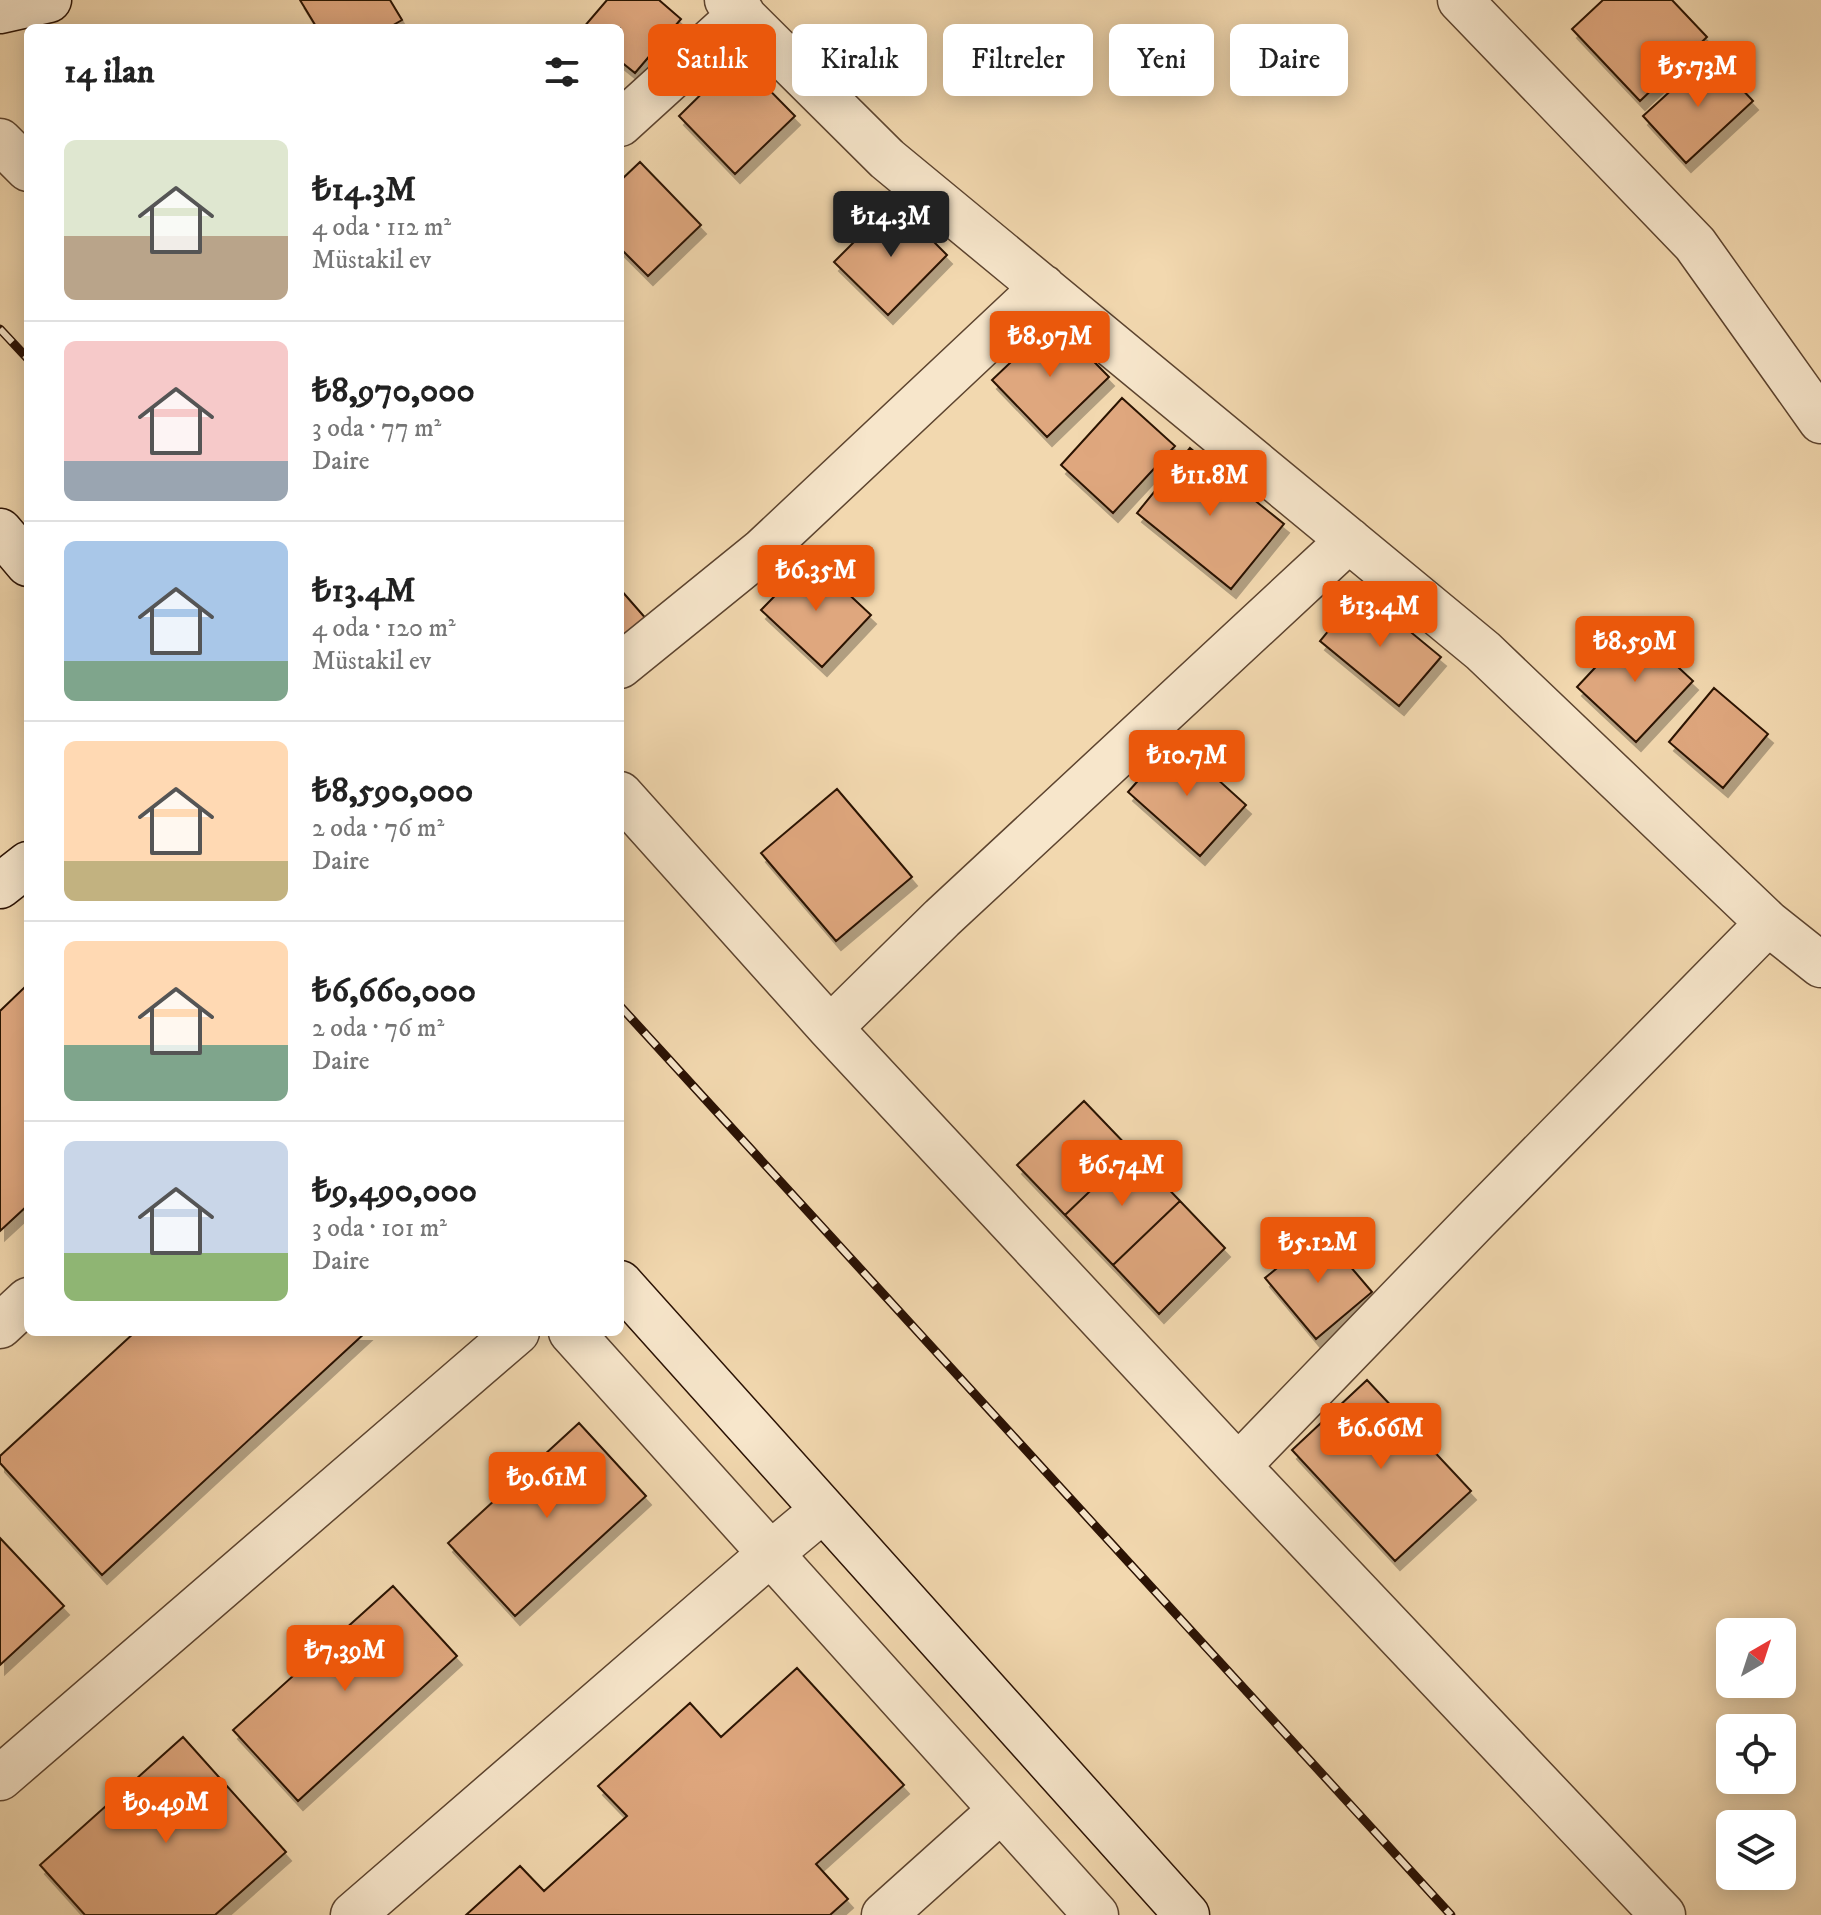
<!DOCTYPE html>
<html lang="tr">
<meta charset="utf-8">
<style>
:root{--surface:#fff;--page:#f2f2f2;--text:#222;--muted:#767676;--line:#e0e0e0;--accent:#ea580c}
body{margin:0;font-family:"IM FELL DW Pica",serif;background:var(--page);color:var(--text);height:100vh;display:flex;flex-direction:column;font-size:30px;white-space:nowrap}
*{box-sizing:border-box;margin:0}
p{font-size:26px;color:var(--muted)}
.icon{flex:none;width:44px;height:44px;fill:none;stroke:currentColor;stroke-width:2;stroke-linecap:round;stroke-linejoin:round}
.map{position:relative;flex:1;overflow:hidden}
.side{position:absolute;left:24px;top:24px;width:600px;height:1312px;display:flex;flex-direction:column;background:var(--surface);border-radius:12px;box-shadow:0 4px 20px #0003}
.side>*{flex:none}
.banner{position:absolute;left:648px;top:24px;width:760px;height:72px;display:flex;gap:16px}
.needle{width:52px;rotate:39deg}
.buttons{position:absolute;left:1716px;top:1618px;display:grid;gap:16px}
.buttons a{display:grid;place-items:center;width:80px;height:80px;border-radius:12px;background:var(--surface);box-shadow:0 4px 20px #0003;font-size:40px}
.price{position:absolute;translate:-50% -68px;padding:0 18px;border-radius:8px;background:var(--accent);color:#fff;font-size:26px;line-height:52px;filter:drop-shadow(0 2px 4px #0008)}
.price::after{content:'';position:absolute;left:50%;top:48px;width:24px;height:18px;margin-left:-12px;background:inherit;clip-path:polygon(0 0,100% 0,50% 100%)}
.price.on{background:#222;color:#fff}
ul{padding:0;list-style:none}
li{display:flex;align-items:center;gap:24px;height:200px;padding:0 40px}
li+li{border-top:2px solid var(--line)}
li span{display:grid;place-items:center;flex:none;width:224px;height:160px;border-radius:12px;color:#555}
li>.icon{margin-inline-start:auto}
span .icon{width:96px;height:96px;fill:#fffc;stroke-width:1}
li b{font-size:34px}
h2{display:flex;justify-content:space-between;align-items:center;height:96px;padding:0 40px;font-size:34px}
.chip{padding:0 28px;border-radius:12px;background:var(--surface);box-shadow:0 4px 20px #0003;font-size:28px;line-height:72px}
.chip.on{background:var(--accent);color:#fff}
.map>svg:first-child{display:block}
.building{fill:#dfa77e;stroke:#2b1204;stroke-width:2;filter:url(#shadow)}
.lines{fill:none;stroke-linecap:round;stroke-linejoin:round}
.street-casing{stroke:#5d442f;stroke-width:47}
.secondary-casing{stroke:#2b1204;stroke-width:47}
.street{stroke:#f7e6cb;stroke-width:44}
.secondary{stroke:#f7e6cb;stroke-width:44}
.rail-casing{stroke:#2b1204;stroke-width:9}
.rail{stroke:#f7e6cb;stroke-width:6;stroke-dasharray:18;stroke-linecap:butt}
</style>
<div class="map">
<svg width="1821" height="1915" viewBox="0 0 1821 1915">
<defs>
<filter id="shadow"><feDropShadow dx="5" dy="9" stdDeviation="0" flood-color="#0004"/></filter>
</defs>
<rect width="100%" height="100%" fill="#f2d8af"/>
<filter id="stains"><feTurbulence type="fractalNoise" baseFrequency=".0025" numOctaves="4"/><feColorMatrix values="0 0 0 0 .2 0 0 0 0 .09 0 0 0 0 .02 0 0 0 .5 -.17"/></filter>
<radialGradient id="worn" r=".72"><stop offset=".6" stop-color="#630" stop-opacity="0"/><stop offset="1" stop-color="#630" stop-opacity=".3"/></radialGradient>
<path class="building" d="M300,0h90l12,20 -14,8h-71z
M607,0h52l22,19 -46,54 -15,-12v-33h-37z
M1603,0h69l35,37 -67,64 -68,-72z
M1710,55l43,46 -67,62 -43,-47z
M738,58l57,58 -60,58 -56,-58z
M640,162l61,63 -53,51 -28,-28v-67z
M894,202l53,53 -59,60 -54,-53z
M1054,321l55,56 -62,60 -55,-57z
M1122,398l53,48 -62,67 -52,-48z
M1190,448l94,76 -53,65 -94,-76z
M811,559l60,56 -49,52 -61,-57z
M620,589l28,32 -28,25z
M1361,591l80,66 -42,49 -79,-65z
M1634,626l59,55 -57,61 -59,-55z
M1714,688l54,46 -45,54 -54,-46z
M1174,740l72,65 -46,51 -72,-64z
M837,789l75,88 -76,64 -75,-88z
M28,984v221l-28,26v-220z
M1084,1101l48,50 -67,64 -48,-50z
M1132,1151l48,50 -67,64 -48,-50z
M1180,1201l45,47 -66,66 -46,-49z
M1321,1232l51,60 -56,47 -51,-61z
M135,1332h231l-264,243 -102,-112v-7z
M1367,1380l104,111 -76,70 -103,-111z
M579,1423l67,73 -131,120 -67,-73z
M0,1538l64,68 -64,59z
M393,1586l64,70 -159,145 -65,-71z
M797,1668l107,117 -88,79 32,35 -18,16h-364l54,-49 24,25 83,-75 -29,-30 92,-83 31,34z
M183,1737l103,115 -71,63h-130l-45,-50z"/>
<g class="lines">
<g class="street-casing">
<path id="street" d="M727,0l160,159 596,492 285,272 53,42
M1460,0l235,244 126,177
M620,124l122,-111
M0,141l28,28
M620,666l143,-116 280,-263
M620,794l210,234 408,438 425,449
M830,1028l112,-110 407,-378
M0,1326l28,-26
M571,1332l525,583
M1238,1466l238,-246 292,-297
M0,1778l517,-446
M353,1915l417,-361 53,-44
M884,1915l117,-105"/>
</g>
<g class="secondary-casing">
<path id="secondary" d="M0,11l49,-11
M0,531l28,33
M0,886l28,-22
M620,1283l567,632"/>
</g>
<use href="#street" class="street"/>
<use href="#secondary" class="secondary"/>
<g class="rail-casing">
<path id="rail" d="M0,329l28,30
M620,1006l831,909"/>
</g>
<use href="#rail" class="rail"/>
</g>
<rect width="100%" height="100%" filter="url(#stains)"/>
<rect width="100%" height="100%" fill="url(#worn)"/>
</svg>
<div class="buttons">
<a><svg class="needle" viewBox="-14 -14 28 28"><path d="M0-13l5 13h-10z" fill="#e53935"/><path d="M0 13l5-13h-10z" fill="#767676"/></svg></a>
<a><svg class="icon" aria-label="locate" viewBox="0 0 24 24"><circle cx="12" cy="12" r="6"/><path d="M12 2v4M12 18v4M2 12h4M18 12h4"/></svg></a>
<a><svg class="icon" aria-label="layers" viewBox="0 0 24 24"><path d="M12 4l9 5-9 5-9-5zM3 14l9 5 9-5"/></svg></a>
</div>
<b class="price" style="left:1698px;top:109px">₺5.73M</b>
<b class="price on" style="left:891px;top:259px">₺14.3M</b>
<b class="price" style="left:1050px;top:379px">₺8.97M</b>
<b class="price" style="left:1210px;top:518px">₺11.8M</b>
<b class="price" style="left:816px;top:613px">₺6.35M</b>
<b class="price" style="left:1380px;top:649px">₺13.4M</b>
<b class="price" style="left:1635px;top:684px">₺8.59M</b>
<b class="price" style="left:1187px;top:798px">₺10.7M</b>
<b class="price" style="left:1122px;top:1208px">₺6.74M</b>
<b class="price" style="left:1318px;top:1285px">₺5.12M</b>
<b class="price" style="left:1381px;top:1471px">₺6.66M</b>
<b class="price" style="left:547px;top:1520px">₺9.61M</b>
<b class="price" style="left:345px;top:1693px">₺7.39M</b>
<b class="price" style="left:166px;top:1845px">₺9.49M</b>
<div class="banner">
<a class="chip on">Satılık</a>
<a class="chip">Kiralık</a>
<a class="chip">Filtreler</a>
<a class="chip">Yeni</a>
<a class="chip">Daire</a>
</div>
<section class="side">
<h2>14 ilan<svg class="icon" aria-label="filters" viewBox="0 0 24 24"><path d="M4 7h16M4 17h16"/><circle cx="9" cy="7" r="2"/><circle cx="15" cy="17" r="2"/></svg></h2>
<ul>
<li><span style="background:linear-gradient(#dfe7d0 60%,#b9a48a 0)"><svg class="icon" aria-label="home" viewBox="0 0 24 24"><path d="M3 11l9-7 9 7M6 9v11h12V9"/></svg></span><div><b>₺14.3M</b><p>4 oda · 112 m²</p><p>Müstakil ev</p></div></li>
<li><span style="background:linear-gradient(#f6c9c9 75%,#9aa5b1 0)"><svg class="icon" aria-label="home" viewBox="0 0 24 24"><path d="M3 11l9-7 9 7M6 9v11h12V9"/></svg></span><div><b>₺8,970,000</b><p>3 oda · 77 m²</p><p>Daire</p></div></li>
<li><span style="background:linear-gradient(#a9c7e8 75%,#7fa58c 0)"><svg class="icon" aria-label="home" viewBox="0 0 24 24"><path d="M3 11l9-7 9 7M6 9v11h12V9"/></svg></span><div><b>₺13.4M</b><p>4 oda · 120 m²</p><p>Müstakil ev</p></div></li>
<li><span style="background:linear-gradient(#ffd9b3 75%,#c2b280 0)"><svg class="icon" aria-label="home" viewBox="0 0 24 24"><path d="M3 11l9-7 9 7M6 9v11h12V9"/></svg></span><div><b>₺8,590,000</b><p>2 oda · 76 m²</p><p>Daire</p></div></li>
<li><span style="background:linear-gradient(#ffd9b3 65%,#7fa58c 0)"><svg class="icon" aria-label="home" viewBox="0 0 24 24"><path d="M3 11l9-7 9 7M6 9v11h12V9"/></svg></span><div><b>₺6,660,000</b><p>2 oda · 76 m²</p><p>Daire</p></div></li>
<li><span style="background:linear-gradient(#c9d6e8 70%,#8fb573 0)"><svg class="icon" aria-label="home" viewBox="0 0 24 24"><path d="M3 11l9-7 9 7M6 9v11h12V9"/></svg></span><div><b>₺9,490,000</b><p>3 oda · 101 m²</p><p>Daire</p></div></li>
</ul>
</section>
</div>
